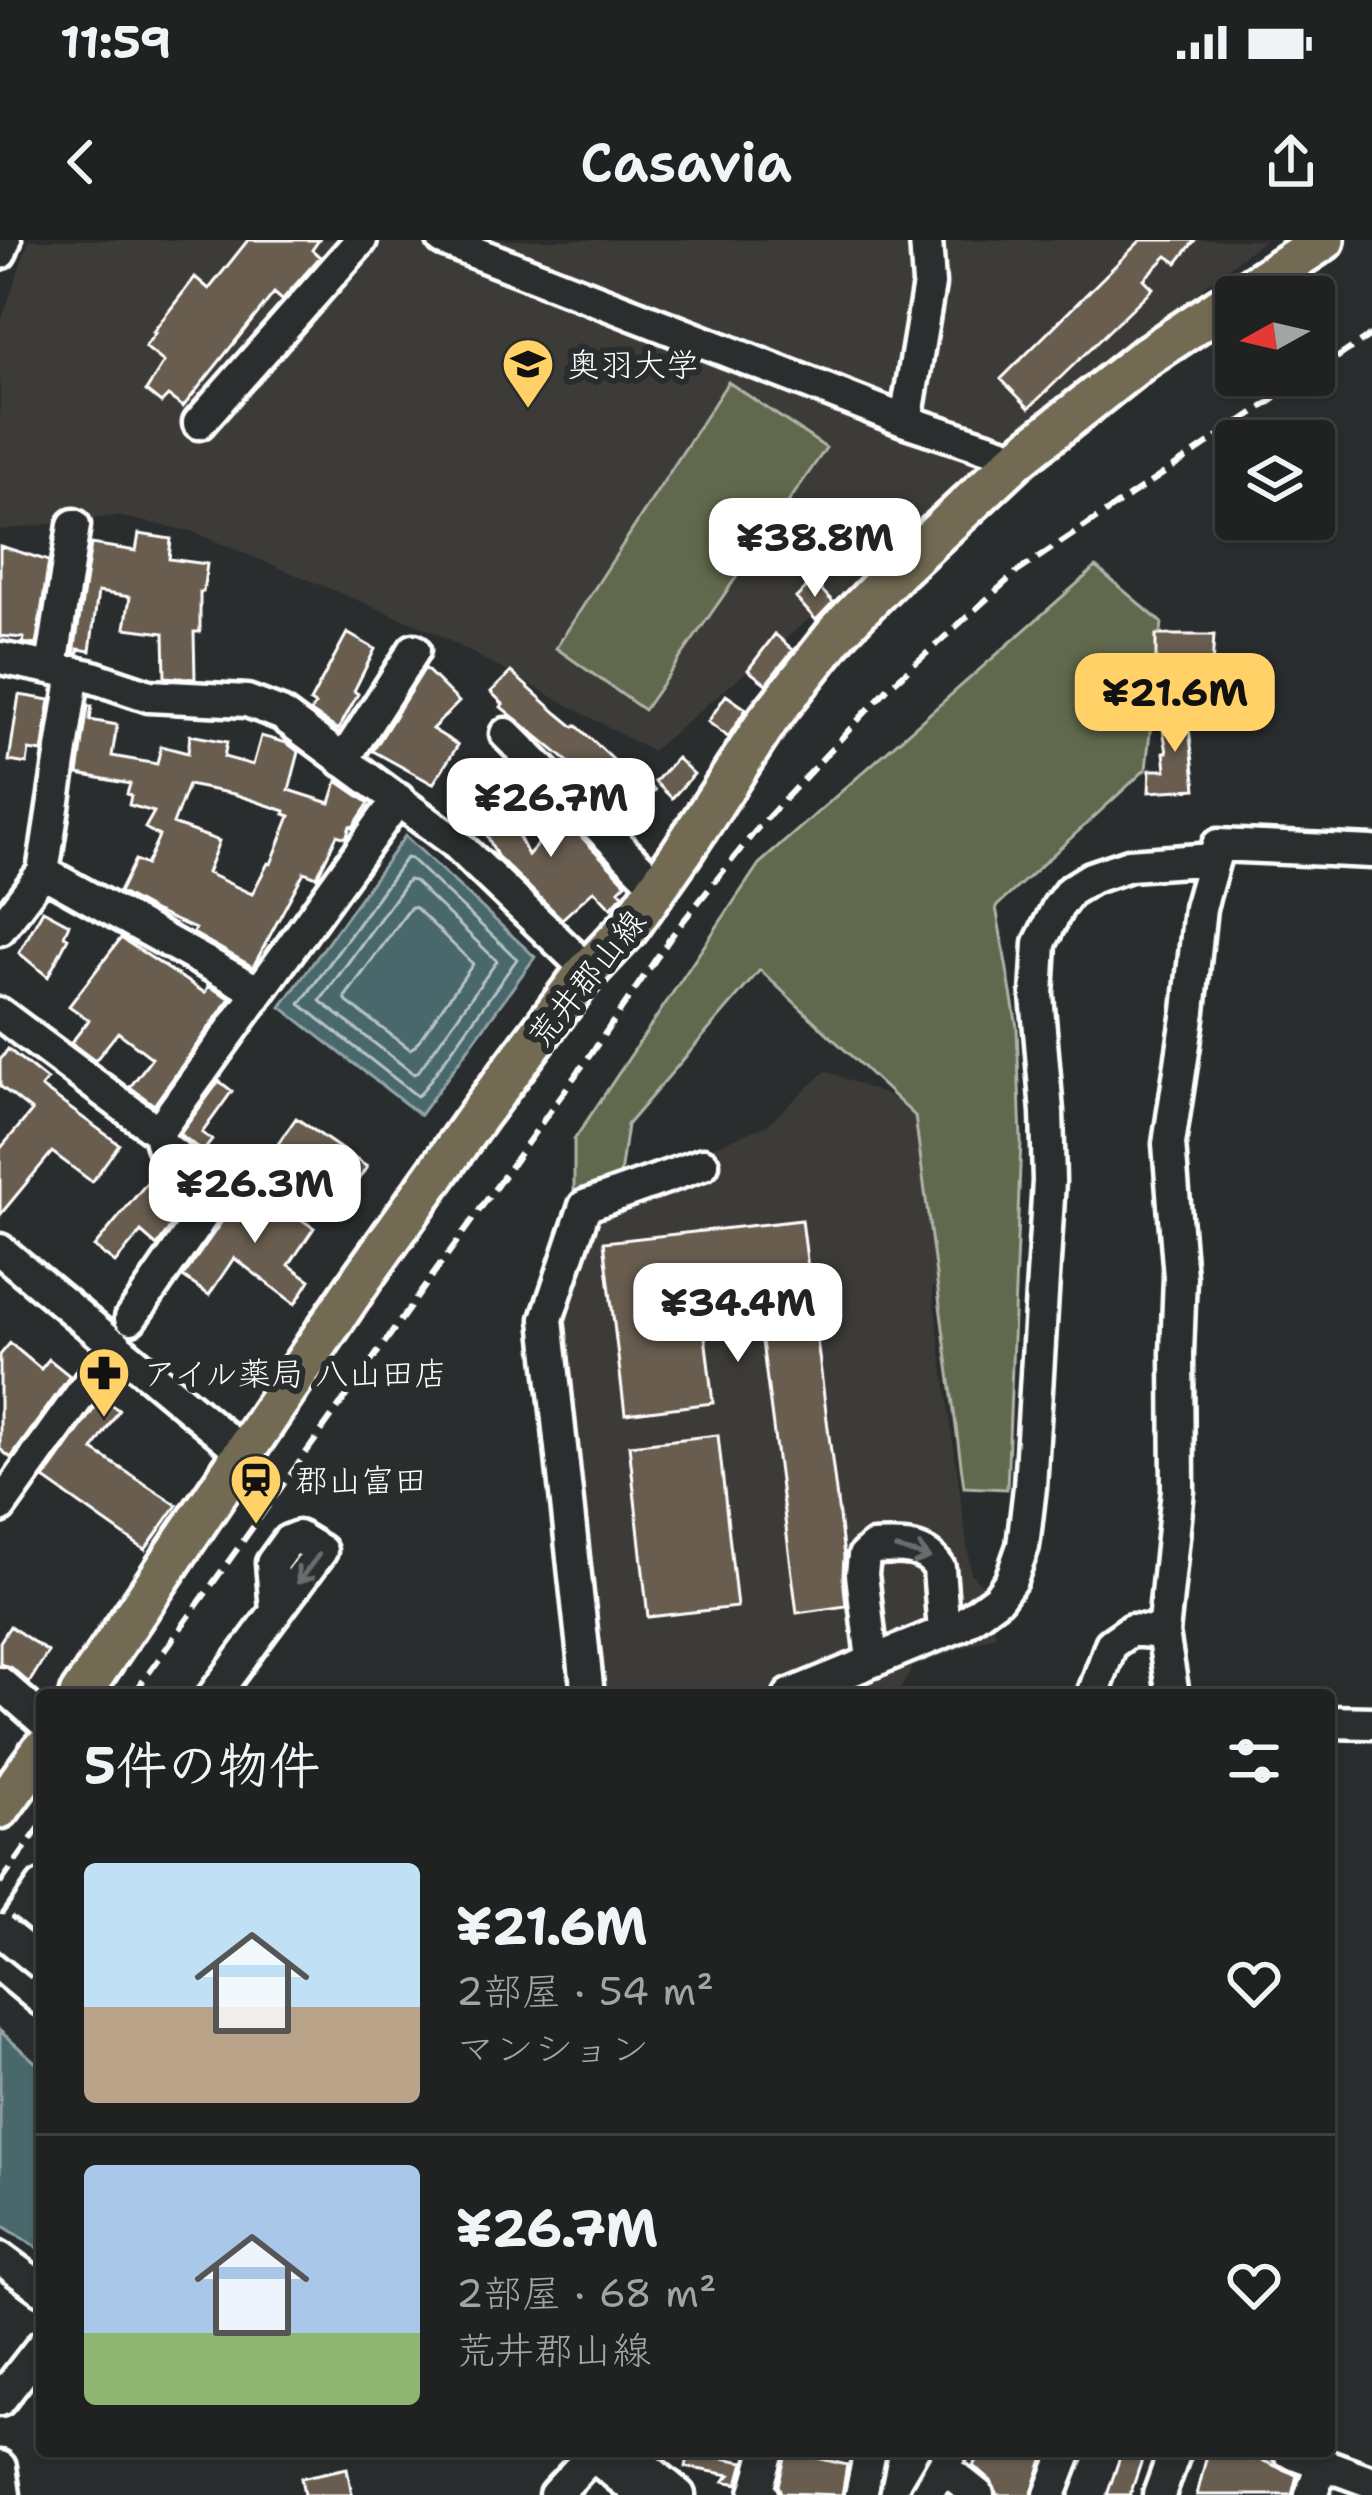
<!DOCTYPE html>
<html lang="ja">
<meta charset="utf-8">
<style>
:root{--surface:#202222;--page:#282a2a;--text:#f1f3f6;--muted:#a2a4a5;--line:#3d3f40;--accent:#ffd166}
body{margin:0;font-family:"Shantell Sans","Klee One",sans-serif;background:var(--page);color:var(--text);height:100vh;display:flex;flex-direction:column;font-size:45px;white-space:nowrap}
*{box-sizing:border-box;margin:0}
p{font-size:39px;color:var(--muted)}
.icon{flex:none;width:66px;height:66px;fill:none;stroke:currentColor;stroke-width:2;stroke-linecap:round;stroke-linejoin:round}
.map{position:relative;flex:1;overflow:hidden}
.details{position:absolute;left:36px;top:1449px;width:1299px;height:768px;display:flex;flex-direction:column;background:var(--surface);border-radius:12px;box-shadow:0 3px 9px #0004,0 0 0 3px var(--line)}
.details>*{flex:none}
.needle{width:78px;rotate:262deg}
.fabs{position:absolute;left:1215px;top:36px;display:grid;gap:24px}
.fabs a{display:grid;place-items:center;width:120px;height:120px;border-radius:12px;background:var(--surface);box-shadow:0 3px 9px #0004,0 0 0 3px var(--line);font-size:60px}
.price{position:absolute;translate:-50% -102px;padding:0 27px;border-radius:24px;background:#fff;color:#222;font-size:39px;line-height:78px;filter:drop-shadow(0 3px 6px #0008)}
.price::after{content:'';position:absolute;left:50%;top:72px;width:36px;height:27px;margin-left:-18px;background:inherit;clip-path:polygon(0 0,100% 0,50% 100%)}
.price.active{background:var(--accent);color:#111}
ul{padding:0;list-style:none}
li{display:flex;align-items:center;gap:36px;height:300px;padding:0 48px}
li+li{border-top:3px solid var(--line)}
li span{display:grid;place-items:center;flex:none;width:336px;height:240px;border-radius:12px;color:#555}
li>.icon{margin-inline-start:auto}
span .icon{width:144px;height:144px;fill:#fffc;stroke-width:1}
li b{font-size:51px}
h2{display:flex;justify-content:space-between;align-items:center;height:144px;padding:0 48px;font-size:51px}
.status{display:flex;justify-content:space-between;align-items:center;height:84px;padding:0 60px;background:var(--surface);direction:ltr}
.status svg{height:33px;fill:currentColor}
header{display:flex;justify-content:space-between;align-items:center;height:156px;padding:0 48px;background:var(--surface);font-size:54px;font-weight:600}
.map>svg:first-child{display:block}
.built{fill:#3d3b38}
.green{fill:#61674d;stroke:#b0b3a6;stroke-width:3}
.water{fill:#4a686c;stroke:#92a4a7;stroke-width:3}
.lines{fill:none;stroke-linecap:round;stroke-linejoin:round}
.shore{stroke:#b7c3c4;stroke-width:3}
.building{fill:#685d4f;stroke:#fff;stroke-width:3;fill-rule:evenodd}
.minor-casing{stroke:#fff;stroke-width:39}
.major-casing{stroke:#fff;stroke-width:48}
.minor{stroke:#2a2d2e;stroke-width:30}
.major{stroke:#726b52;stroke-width:39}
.rail{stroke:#fff;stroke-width:6;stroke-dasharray:18 9;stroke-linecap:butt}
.minor-bridge-casing{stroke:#fff;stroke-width:39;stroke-linecap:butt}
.minor-bridge{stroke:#2a2d2e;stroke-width:30}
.oneway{stroke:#6a6c6d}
.labels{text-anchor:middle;stroke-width:12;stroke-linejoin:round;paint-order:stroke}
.poi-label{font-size:33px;fill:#fff;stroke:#2a2d2e;text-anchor:start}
.street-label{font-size:33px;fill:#fff;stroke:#2a2d2e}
</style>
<div class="status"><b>11:59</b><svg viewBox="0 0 49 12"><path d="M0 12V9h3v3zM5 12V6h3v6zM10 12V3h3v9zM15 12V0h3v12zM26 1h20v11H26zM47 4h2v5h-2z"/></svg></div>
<header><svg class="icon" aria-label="back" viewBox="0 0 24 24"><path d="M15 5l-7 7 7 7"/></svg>Casavia<svg class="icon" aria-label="share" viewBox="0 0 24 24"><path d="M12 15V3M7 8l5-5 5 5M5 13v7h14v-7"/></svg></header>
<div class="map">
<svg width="1372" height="2255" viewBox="0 0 1372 2255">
<rect width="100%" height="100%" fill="#2a2d2e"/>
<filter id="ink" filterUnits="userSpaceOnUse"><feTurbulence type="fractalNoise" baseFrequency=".00833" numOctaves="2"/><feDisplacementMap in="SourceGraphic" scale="24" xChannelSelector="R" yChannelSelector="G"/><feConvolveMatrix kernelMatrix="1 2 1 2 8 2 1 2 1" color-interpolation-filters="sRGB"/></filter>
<g filter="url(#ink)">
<path class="built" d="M29,0h1235l-42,32 -570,479 -218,-119 -243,-101 -75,-15 -116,14v-205z
M826,831l97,39 23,174 -14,3 39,287 13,13 12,48 -83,32 -16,28h-325l-38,-357 53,-140 180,-73z"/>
<path class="green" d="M728,142l98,66 -182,262 -88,-62z
M1096,327l66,56 -16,146 -150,138 21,120 4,114 -14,348 -43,-2 -49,-371 -155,-146 -133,155 -9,64 -44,8v-57l185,-276z"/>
<path class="water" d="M405,596l130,121 -115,158 -139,-108z
M0,1791l42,37v183l-42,-27z"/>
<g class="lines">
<path class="shore" d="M406,618l5,1 106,100 -96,134 -4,3 -117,-92z
M408,640l6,1 83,80 -79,111 -4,2 -94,-73z
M411,667l5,1 57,56 -58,82 -5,3 -63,-47 -2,-5z"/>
</g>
<path class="building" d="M248,0h71l-7,10 8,7 -38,43 -8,-7 -91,114 -15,-11 -7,7 -15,-12 18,-29 -19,-15 10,-14 -2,-1 42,-55 14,12z
M1141,0h54l-18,23 -10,-7 -23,23 9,9 -124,120 -28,-29z
M139,294l32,5 -2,20 38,5 -4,28h-3v40h-6l1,47 -30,-2 -1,-44 -39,-5 5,-31 -32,-5 -8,59 -12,-2v4h-4l17,-109 45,7z
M0,306l49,15 -13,84 -13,-2 1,-5 -24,-2z
M813,341l20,21 -17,18 -20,-22z
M347,393l28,16 -21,42 4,3 -20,36 -27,-18 4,-7 -5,-3z
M775,394l18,16 -27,34 -18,-14z
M1156,395h58l-2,32h-56z
M425,428l34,34 -27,27 26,16 -25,39 -60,-33z
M511,432l46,41 17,14 2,-2 58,54 5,-5 16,17 -32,32 -17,-16 2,-2 -39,-36 3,-4 -71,-58 2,-3 -12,-12z
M19,455l31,5 -8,52 -13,-2 -2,14 -18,-3z
M726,455l20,14 -18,28 -20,-15z
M88,466h4l-2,14 27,5 -5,31 45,8 4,-18 27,7 2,-18 37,7 -3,15 29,8 8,-29 26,7 12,9 -10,38 41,13 7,-22 32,22 -16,24 -3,-1 -4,12 -9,-3 -20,42 -13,-5 -51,95 -60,-34 2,-4 -41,-18 -35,-19 16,-32 11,5 13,-29 -14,-8 9,-16 -25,-7 2,-9 -4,-2 3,-10 -52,-10zM188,545l46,9 51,17 -1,3 6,2 -19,48 -3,-1 -16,31 -45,-21 12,-32 -46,-17z
M1179,469v2l8,-1 9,79 -47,3 1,-22h16l-2,-18h3l-7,-40z
M677,518l17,16 -22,24 -17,-16z
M491,538l16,17 -6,6 27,54 34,-38 64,66 -7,7 4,4 -12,14 -17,-18 -32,29 -65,-63 -13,-27 16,-8 -26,-26z
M43,670l26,14 -5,11 4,3 -20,39 -29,-24z
M121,698l84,55 3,-7 22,12 -76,107 -24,-18 22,-29 -34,-26 -23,29 -24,-18 18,-23 -20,-14z
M8,809l39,31 -6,7 78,57 -27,38 -40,-30 -52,63v-66l32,-38 -32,-25v-26z
M219,841l13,10 -30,42 10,7 -9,12 -23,-18z
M296,878l71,49 -26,38 -72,-48z
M163,930l19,15 -2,3 11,9 -34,49 -16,-14 -26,31 -21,-16 61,-74 4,3z
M248,944l66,44 -25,37 21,15 -15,24 -61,-46 -25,37 -26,-18z
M802,980l42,336 -1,20 3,30 -49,7 -41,-318 -55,7 12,101 -88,11 -21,-172z
M10,1103l31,26 8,-10 21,17 -59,82 -11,-9v-94z
M101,1159l18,11 -26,40 84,55 -32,45 -101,-71z
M718,1195l19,172 -89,10 -19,-172z
M10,1386l38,26 -19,31 -17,-15 -12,-4v-22z
M787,2211h27l-1,6 34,8 -5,30 -61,-2 -3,-8z
M981,2211h65l-15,44h-34l-6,-14 -18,-15z
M1122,2211h23l-15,44h-23z
M1208,2211h18l27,9 1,-3 43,18 -5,20h-95z
M689,2212l55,10 -6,22 -14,-3 6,-6 -44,-8z
M347,2228l5,27h-48l-3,-17z"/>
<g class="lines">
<g class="minor-casing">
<path id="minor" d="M443,0l463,181 112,37
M0,13l5,-13
M906,181l23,-137 -3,-44
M199,183l162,-183
M0,418l90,18 59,20 98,5 34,13 172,127 136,130
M52,427l22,-142
M506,494l152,152
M343,521l71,-111
M43,632l216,120
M0,689l43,-57 31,-200
M0,774l158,118 4,13 58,45 -89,128
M158,892l240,-333
M0,1010l245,204
M0,1267l116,-162
M872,1420l-10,-86 2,-18 9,-8c24,-1 52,-4 66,20l5,64
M0,1443l42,37
M214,1455l107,-144 -23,-14 -10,4 -16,22 4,48
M588,1455l-41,-376 38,-113 118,-42
M790,1455l171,-70 37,-27 13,-18 12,-34 7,-59 19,-306 -2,-69 -10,-117 3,-52 18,-36 12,-16 21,-13 38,-13 85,-6
M1093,1455l18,-51 20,-14 32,3
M1173,1455l-10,-62 15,-143 -1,-137 3,-76 -11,-133 20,-133 11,-103 18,-63 154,7
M1329,1482l43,1
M0,1707l42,-60
M0,1725l42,35
M0,2018l42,31
M0,2160l42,-54
M587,2211l55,44
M626,2211l53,44
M1288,2211l84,31
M0,2227l4,28
M943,2227l35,28
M555,2255l41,-44
M762,2255l-6,-2 12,-42
M861,2255l9,-44
M926,2255l26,-44
M1050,2255l17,-44
M1159,2255l16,-44
M1311,2255l11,-31"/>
</g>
<g class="major-casing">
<path id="major" d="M1237,57l87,-57
M80,1455l282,-417 117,-164 103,-137 47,-50 53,-75 86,-132 72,-91 57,-58 121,-113 126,-100 92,-61
M0,1568l42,-58"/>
</g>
<use href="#minor" class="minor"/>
<use href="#major" class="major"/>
<path class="rail" d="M1314,133l58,-39
M133,1455l455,-637 85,-124 84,-105 132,-142 128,-115 293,-197
M0,1644l42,-60"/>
<g class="minor-bridge-casing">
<path id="minor-bridge" d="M0,1690l42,34"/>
</g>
<use href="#minor-bridge" class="minor-bridge"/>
</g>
<defs><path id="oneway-shaft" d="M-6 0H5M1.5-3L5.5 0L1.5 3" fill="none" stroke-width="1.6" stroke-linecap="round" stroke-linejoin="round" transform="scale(3)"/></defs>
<g class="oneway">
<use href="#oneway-shaft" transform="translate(913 1313) rotate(15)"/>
<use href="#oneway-shaft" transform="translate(308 1329) rotate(127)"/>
</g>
</g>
<defs>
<g id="university-pin" transform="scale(2.7)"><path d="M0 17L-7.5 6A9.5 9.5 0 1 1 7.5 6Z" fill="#ffd166" stroke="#2a2d2e"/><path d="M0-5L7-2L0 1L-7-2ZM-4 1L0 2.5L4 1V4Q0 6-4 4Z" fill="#111"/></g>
<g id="pharmacy-pin" transform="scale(2.7)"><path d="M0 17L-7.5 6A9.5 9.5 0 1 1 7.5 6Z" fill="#ffd166" stroke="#2a2d2e"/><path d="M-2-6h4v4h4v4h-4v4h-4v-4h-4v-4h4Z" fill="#111"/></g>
<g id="station-pin" transform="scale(2.7)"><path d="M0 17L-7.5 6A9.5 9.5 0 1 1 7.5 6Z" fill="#ffd166" stroke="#2a2d2e"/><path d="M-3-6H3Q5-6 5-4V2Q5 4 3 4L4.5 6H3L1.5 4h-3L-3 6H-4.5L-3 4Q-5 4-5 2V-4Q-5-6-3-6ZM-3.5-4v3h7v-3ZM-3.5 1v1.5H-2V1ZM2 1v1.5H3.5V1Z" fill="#111"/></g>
</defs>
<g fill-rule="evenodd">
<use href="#university-pin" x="528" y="124"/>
<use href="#pharmacy-pin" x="104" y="1133"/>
<use href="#station-pin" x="256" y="1240"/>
</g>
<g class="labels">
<g class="poi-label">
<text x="567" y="136">奥羽大学</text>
<text x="143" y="1145">アイル薬局 八山田店</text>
<text x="295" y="1252">郡山富田</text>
</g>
<g class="street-label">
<text transform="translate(586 738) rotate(-51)" y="12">荒井郡山線</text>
</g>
</g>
</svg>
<div class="fabs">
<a><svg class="needle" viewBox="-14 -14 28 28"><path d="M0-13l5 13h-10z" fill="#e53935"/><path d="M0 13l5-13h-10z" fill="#a2a4a5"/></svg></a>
<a><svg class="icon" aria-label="layers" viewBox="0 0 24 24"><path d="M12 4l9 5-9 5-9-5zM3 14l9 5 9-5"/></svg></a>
</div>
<b class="price" style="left:815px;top:360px">¥38.8M</b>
<b class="price active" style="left:1175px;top:515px">¥21.6M</b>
<b class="price" style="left:551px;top:620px">¥26.7M</b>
<b class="price" style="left:255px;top:1006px">¥26.3M</b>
<b class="price" style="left:738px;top:1125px">¥34.4M</b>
<section class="details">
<h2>5件の物件<svg class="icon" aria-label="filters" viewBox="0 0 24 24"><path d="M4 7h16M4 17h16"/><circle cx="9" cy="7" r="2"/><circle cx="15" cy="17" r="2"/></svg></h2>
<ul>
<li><span style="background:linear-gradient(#bfe0f5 60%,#b9a48a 0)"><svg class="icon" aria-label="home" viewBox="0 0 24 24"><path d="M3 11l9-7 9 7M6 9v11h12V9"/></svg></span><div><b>¥21.6M</b><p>2部屋 · 54 m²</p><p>マンション</p></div><svg class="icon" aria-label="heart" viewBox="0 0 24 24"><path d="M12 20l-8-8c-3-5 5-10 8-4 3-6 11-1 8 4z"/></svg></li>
<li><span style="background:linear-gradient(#a9c7e8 70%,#8fb573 0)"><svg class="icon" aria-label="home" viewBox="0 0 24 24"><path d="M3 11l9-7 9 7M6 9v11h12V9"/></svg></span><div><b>¥26.7M</b><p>2部屋 · 68 m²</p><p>荒井郡山線</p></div><svg class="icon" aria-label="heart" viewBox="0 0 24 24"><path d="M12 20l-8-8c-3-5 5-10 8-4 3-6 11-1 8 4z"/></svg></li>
</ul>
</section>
</div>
